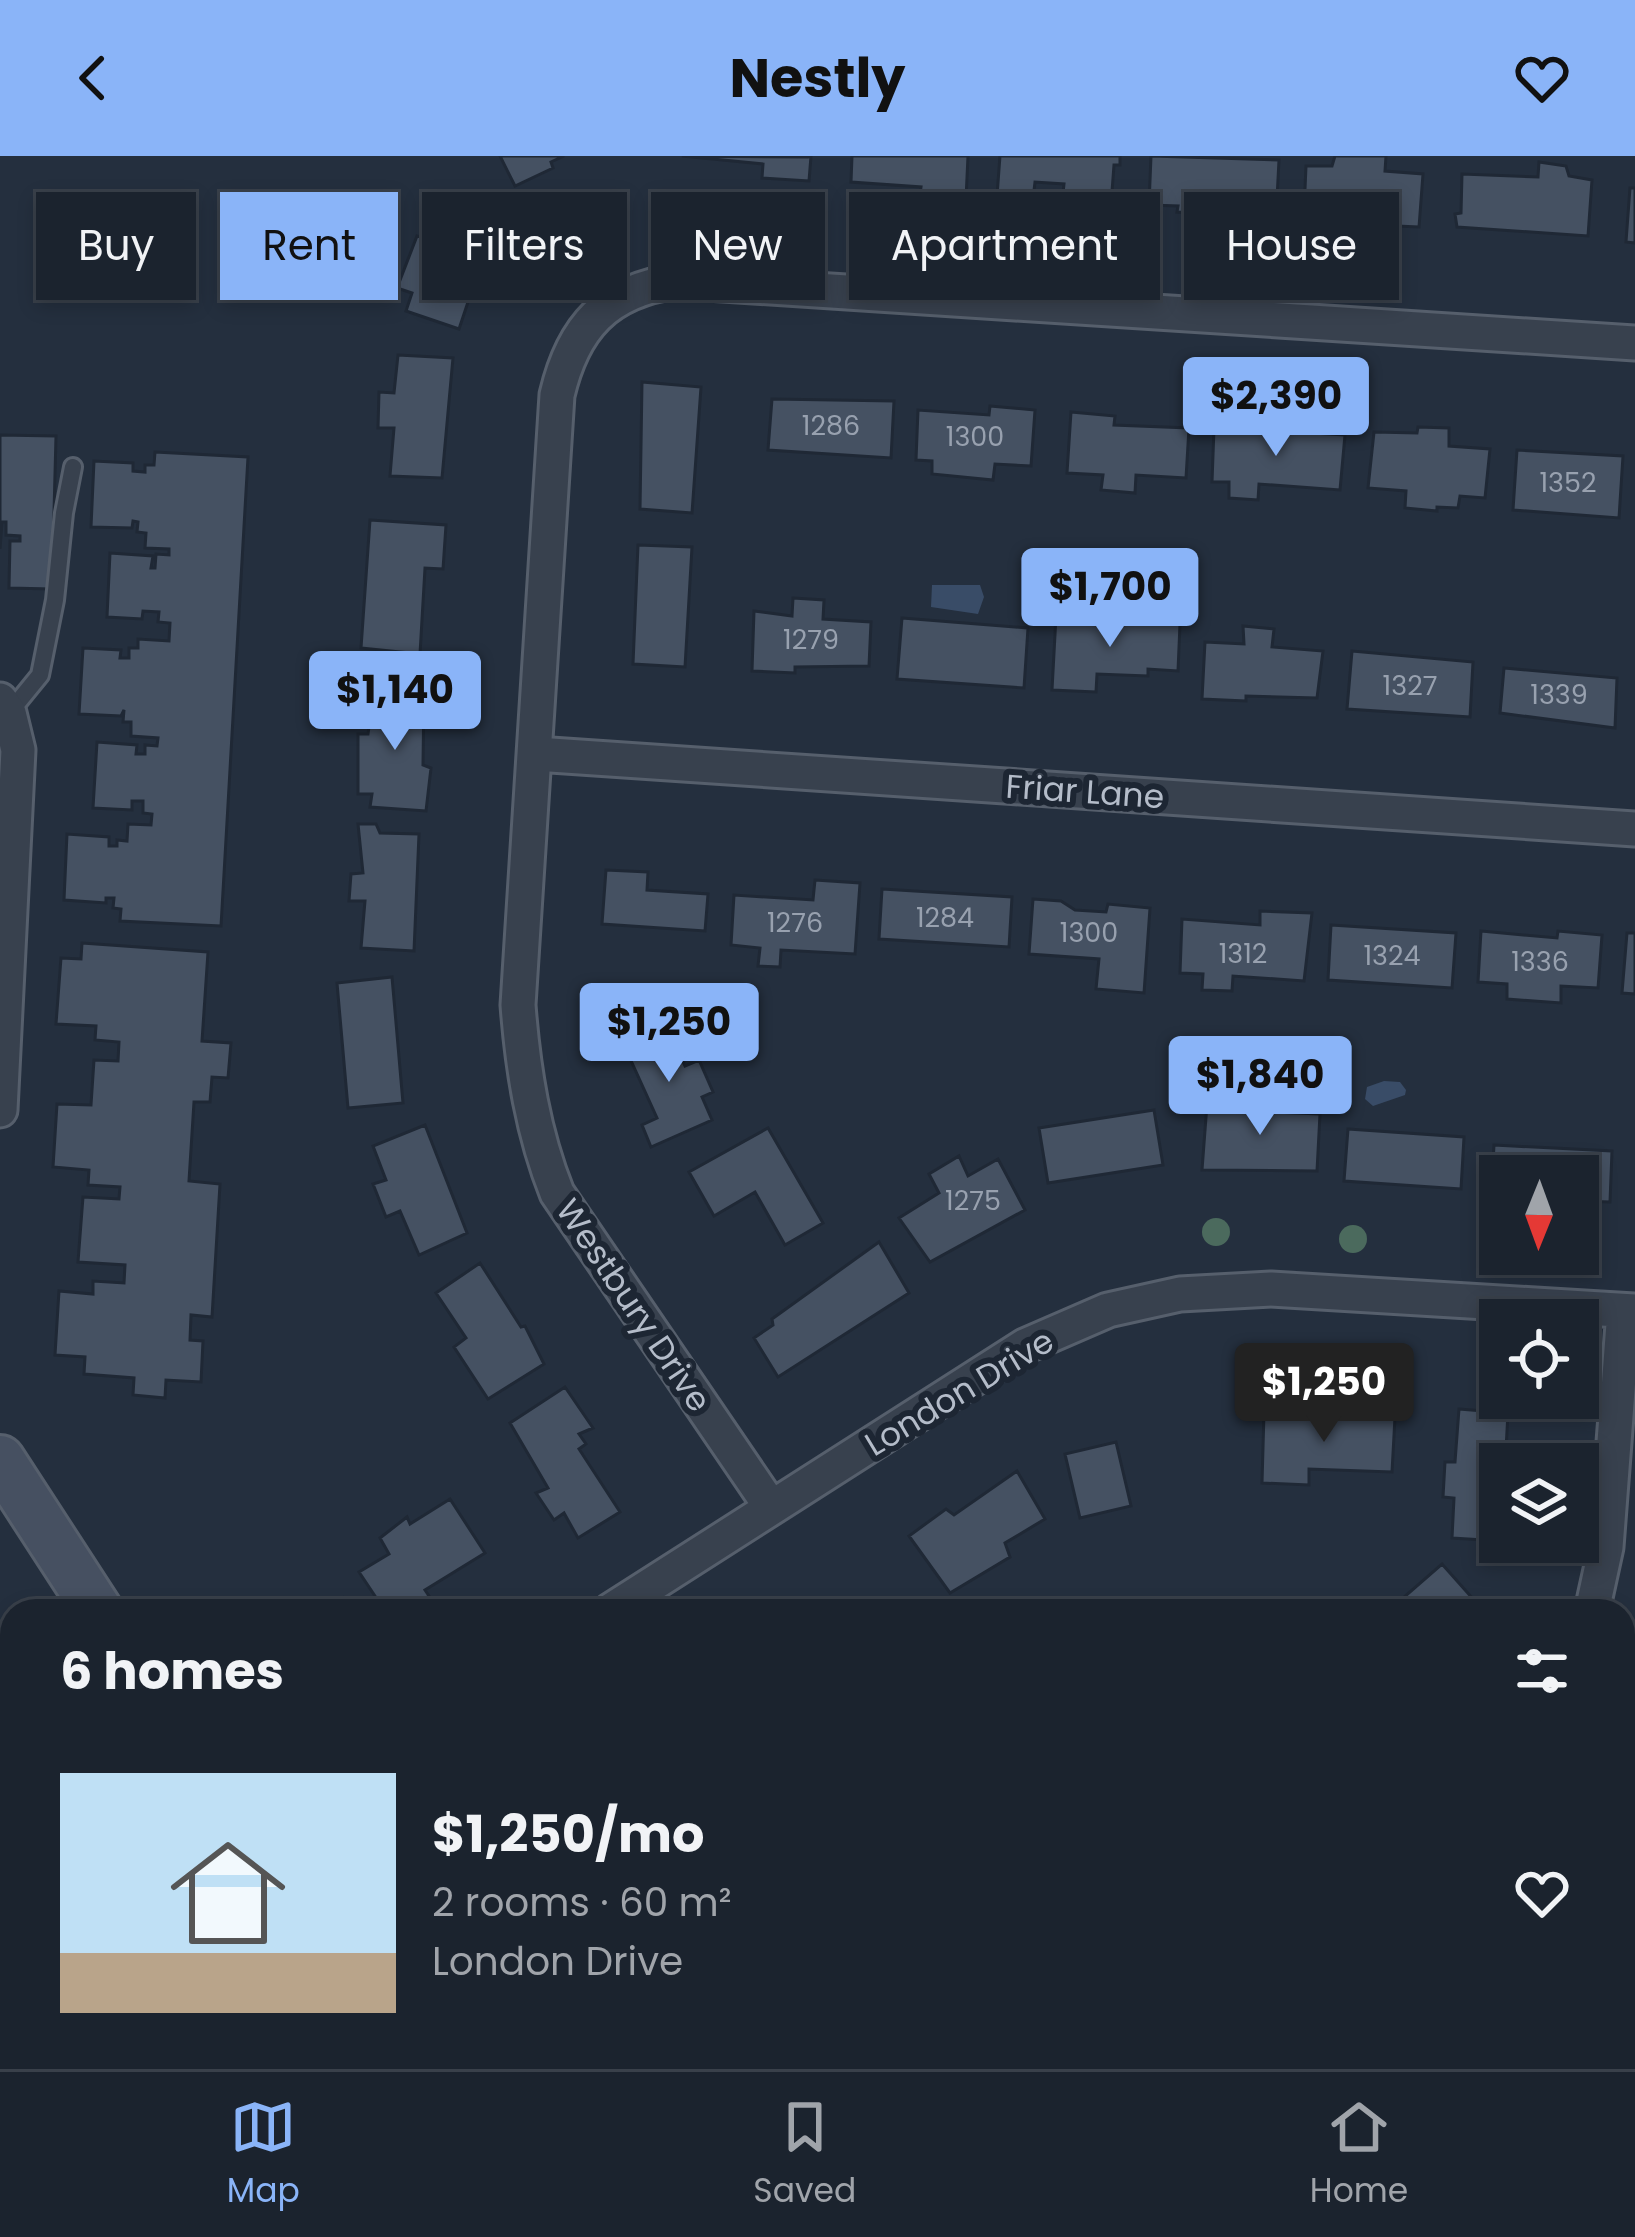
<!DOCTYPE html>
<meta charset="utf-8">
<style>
:root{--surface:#1b232e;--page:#242b36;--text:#f1f3f6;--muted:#a0a4aa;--line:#39404a;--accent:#8ab4f8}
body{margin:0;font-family:Poppins,sans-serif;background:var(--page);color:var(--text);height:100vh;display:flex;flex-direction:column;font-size:45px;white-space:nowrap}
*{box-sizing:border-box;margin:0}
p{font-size:39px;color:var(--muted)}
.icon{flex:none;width:66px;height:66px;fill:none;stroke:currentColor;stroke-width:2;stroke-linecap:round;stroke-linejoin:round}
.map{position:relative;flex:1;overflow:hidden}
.details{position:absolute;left:0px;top:1443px;width:1635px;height:471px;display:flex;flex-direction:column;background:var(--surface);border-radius:36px 36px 0 0;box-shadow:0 6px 18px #0003,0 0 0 3px var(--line)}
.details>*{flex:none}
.guide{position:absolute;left:36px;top:36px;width:1563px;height:108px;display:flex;gap:24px}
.needle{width:78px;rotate:181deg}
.tools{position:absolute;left:1479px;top:999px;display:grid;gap:24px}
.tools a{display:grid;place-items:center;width:120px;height:120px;border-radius:0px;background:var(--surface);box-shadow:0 6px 18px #0003,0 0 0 3px var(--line);font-size:60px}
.price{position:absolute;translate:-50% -102px;padding:0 27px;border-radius:12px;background:var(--accent);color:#111;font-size:39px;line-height:78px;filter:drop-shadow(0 3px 6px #0008)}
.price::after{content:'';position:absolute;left:50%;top:72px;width:36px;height:27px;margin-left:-18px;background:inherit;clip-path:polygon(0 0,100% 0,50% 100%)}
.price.current{background:#222;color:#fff}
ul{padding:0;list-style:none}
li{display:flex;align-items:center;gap:36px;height:300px;padding:0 60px}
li+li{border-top:3px solid var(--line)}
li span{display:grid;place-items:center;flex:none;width:336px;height:240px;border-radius:0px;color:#555}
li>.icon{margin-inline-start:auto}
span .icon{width:144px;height:144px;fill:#fffc;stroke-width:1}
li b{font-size:51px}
h2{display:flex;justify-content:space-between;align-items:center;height:144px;padding:0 60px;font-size:51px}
.tag{padding:0 42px;border-radius:0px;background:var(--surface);box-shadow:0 6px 18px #0003,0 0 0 3px var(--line);font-size:42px;line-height:108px}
.tag.current{background:var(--accent);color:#111}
header{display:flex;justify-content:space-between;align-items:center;height:156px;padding:0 60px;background:var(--accent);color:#111;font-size:54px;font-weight:700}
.dock{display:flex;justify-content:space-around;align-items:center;height:168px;border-top:3px solid var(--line);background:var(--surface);font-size:33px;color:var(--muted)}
.dock a{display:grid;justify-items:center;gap:6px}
.dock .current{color:var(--accent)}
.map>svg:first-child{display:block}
.water{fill:#394c67}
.building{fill:#455162;stroke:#1f2835;stroke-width:3}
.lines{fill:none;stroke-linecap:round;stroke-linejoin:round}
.lane-casing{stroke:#565f6c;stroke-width:22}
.street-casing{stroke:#565f6c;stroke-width:39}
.secondary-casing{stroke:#565f6c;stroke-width:54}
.lane{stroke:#38414e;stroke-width:16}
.street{stroke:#38414e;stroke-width:33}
.secondary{stroke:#465061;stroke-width:48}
.tree{fill:#4b6a5d}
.labels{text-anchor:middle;stroke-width:12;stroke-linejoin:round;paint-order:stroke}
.number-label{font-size:27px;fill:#98a1af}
.street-label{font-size:33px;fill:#b4bcc9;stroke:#1d2633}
</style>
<header><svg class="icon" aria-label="back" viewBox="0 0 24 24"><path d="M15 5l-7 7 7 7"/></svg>Nestly<svg class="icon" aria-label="heart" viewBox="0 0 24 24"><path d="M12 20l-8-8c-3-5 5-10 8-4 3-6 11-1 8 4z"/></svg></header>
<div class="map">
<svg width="1635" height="1913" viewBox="0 0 1635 1913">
<rect width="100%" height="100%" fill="#242f3e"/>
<path class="water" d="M932,429h48l4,12 -6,17 -47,-7z
M1384,925l16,1 6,8 -1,5 -32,11 -8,-7 2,-12z"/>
<path class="building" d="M500,0h64l-13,6 2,6 -38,18z
M682,0l126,1 3,-1 -2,25 -47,-3 1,-14z
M852,0h116l-2,43 -46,-5 1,-7 -70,-5z
M1000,0h120v9h-6l-3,40 -49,-3 2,-18 -29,-2 -2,17 -36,-3z
M1151,0l128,4 -3,58 -99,-6 1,-6 -29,-1z
M1335,0h51l-1,15 38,3 -4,53 -45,-2v-10l-70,-3 2,-46h26z
M1539,6l27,4 3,10 23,4 -4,56 -131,-9 -2,-13 6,-1 1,-39 76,3z
M1630,32h5v55l-9,-1z
M446,41l51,18 -38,114 -53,-18 6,-18 -15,-5 20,-52 12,3z
M398,199l55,3 -11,120 -52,-2 4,-48h-16l1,-36 15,1z
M642,226l59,5 -9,126 -52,-4z
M772,243l122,2 -3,57 -123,-8z
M990,250l45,4 -4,56 -36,-2 -2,16 -61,-6v-13l-16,-1 2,-50 71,5z
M1071,256l44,4 -1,9 75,3 -3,50 -50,-3 -1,18 -34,-3 2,-15 -36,-2z
M1255,266l61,5 -1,6 30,2 -5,55 -81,-6 -1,16 -29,-2v-16h-17l2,-54 40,1z
M1418,271l31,1v18l41,3 -5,49 -25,-2 -2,12 -21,-1v4l-32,-3 1,-17 -38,-3 6,-56 43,1z
M0,279l56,1 -4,153 -43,-1 1,-47h10v-5l-14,-1v-13h-4l-2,27z
M1517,294l106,6 -4,62 -106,-8z
M155,296l93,5 -27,469 -101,-5 1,-12 -8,-1 1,-10h-8v5l-42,-3 3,-66 42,3v9h8v-6l10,1 1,-17 23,1 1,-11 -9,-1v-12h-11v9l-39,-2 4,-66 40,3 -1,9h9v-9l12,1 1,-8 -27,-2v-14h-8l1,-12 -3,6 -42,-2 4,-66 38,2 -1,8h9v-10h9v-9l31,2 1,-18 -12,-1 1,-10 -16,-1 -1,8 -35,-2 3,-64 43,3 -2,12h4l1,-14 13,1v-6l-24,-1 1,-15 -9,-1 1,-10 -5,-1 -1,7 -41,-1 3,-66 39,2v8l12,1v-7h9z
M370,364l76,5 -3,44 -18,-1 -5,86 -59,-6z
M638,389l54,2 -7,120 -52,-3z
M793,442l31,2 -1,19 48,3 -2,44 -74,1v6l-43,-2 2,-60 38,5z
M1056,460l124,8 -2,47 -30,-2v7l-51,-2 -1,18 -44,-2z
M902,462l126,10 -4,60 -127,-9z
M1243,470l31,3 -2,18 51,4 -6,47 -71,-2v5l-44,-2 3,-57 39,2z
M1352,495l121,11 -3,55 -123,-8z
M1504,512l113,10 -2,50 -115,-15z
M374,535l50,2 -1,72 8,3 -5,43 -56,-4 2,-13h-14v-60h10z
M358,668h18l4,9 39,1 -5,117 -53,-3 4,-47h-16l2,-27 12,-1z
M606,714l42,2 -1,18 61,4 -3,37 -103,-7z
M815,724l45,3 -5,71 -74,-4 -1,17 -22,-1 2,-18 -29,-3 3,-50 79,5z
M882,733l130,8 -3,50 -130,-8z
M1033,743l28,2 14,9 31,2 2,-8 42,4 -6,85 -48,-4 3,-30 -70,-5z
M1260,755l52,2 -8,68 -71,-5 -1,15 -30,-1 1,-16 -23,-1 2,-54 78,6z
M1331,769l125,8 -4,55 -124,-8z
M1481,775l76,7 1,-7 44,4 -4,53 -37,-2v17l-54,-4v-15l-29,-2z
M1627,777h8v61l-13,-1z
M82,787l126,9 -6,89 29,2 -3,35 -16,-1 -2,25h-16l-5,79 31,3 -8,133 -21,-2 -1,25 13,1 -2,41 -35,-2 -1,18 -32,-3 1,-17 -50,-4 1,-17 -30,-2 4,-64 34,3v-13l31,2 1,-18 -47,-3 5,-65 36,2 1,-12 -32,-2 1,-15 -36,-3 4,-63 34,1 3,-45 24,1 1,-19 -24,-2 1,-14 -40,-2 5,-66 20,1z
M392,821l11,126 -55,5 -11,-125z
M666,868l19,42 14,-6 14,32 -11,5 10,23 -61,27 -9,-22 15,-7 -34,-75z
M1244,941l31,1 -1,14 46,2 -3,57 -115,-1 5,-66 37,4z
M1244,941l31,1 -1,14 46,2 -3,57 -115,-1 5,-66 37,4z
M1154,954l9,55 -115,18 -9,-55z
M425,969l42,108 -48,22 -19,-44 -14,6 -13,-33 13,-4 -13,-34z
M768,972l55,95 -38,22 -30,-53 -41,24 -25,-44z
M1348,973l116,8 -3,52 -117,-8z
M1494,989l118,6 -2,51 -32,-1v-25h-78v21h-9z
M959,1000l9,20 30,-17 27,51 -95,52 -31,-44 40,-25 -10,-19z
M879,1086l30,51 -131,84 -24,-39 19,-13 -1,-6z
M480,1107l41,64 4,-1 19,38 -56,35 -34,-52 12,-9 -30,-45z
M565,1231l28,41 -14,6 7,10 -7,5 41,63 -42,26 -14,-25 -10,7 -18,-27 12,-5 -38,-65z
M1459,1253l49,4 -2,36h5l-1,15h-10v77l-48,-3 2,-40 -11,-1 2,-35h10z
M1264,1256l131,5 -3,55 -83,-3v16l-47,-2z
M1116,1286l15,64 -51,12 -15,-64z
M1017,1315l28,48 -40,24 5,14 -60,36 -41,-57 37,-27 8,6z
M450,1343l35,54 -60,37 4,6 -22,15h-22l-26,-39 30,-18 -9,-16 27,-21 3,7z
M1442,1408l32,36 -13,11h-73z
M343,1442l7,13h-26z
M5,1556l7,15v13l-12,5v-31z
M3,1685l9,19v15l-8,3 8,19v19l-12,6v-79z
M1623,1687l12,10 -12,17z
M12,1810v74l-10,3 -2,-74z
M651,1902h7l6,11h-35z
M1265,1902h81l4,11h-115z
M53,1905l1,8h-47v-1z"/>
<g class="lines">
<g class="lane-casing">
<path id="lane" d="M9,557l31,-38 15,-75 9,-87 9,-46"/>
</g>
<g class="street-casing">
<path id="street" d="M0,544l9,13 9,37 -18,360
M536,598l1099,75
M771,1351l-214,-314c-24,-60 -34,-123 -39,-188l39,-610c16,-68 49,-104 119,-114l959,62
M610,1455l415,-265 83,-36 72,-16 91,-5 364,22
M1592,1455l14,-64 18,-236
M779,1902l8,11
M1582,1902l53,10
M854,1913l8,-11"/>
</g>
<g class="secondary-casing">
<path id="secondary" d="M0,1304l98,151
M386,1902l7,11"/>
</g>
<use href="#lane" class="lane"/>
<use href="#street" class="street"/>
<use href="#secondary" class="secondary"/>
</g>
<g class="tree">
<circle cx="1216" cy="1076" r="14"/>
<circle cx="1353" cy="1083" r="14"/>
</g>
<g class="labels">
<g class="number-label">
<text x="831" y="279">1286</text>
<text x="975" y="290">1300</text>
<text x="1568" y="336">1352</text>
<text x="811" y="493">1279</text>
<text x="1410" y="539">1327</text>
<text x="1559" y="548">1339</text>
<text x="945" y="771">1284</text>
<text x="795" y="776">1276</text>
<text x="1089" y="786">1300</text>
<text x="1243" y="807">1312</text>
<text x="1392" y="809">1324</text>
<text x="1540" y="815">1336</text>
<text x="973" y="1054">1275</text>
</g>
<g class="street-label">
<text transform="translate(1085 635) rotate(4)" y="12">Friar Lane</text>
<text transform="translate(634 1149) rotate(56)" y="12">Westbury Drive</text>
<text transform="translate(959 1236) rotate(-31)" y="12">London Drive</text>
</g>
</g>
</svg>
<div class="tools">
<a><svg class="needle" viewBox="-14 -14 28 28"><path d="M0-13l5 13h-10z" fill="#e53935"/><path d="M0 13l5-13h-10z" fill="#a0a4aa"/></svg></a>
<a><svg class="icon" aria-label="locate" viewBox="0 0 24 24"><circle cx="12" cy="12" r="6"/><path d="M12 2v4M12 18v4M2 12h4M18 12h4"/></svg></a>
<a><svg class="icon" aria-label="layers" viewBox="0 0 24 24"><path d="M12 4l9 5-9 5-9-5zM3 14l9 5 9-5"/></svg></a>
</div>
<b class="price" style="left:1276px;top:303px">$2,390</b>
<b class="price" style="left:1110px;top:494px">$1,700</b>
<b class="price" style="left:395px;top:597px">$1,140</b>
<b class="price" style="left:669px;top:929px">$1,250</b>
<b class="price" style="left:1260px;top:982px">$1,840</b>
<b class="price current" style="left:1324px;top:1289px">$1,250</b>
<div class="guide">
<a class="tag">Buy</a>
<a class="tag current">Rent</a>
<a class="tag">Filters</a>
<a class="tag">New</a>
<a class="tag">Apartment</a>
<a class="tag">House</a>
</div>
<section class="details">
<h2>6 homes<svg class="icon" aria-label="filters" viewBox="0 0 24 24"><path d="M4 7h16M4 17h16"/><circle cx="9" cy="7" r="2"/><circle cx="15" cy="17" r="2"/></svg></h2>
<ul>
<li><span style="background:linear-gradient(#bfe0f5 75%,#b9a48a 0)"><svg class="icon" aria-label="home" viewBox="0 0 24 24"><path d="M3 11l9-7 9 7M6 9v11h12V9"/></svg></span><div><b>$1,250/mo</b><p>2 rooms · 60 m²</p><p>London Drive</p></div><svg class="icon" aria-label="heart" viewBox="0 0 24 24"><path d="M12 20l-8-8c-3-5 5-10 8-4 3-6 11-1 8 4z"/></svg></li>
</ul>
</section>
</div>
<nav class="dock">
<a class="current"><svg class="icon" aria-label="map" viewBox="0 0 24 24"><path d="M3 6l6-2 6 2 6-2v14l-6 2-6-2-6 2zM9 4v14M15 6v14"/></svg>Map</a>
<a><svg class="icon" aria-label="saved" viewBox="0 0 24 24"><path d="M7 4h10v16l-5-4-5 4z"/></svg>Saved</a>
<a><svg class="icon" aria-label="home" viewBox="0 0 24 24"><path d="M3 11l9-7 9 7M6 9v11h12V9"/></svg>Home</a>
</nav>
